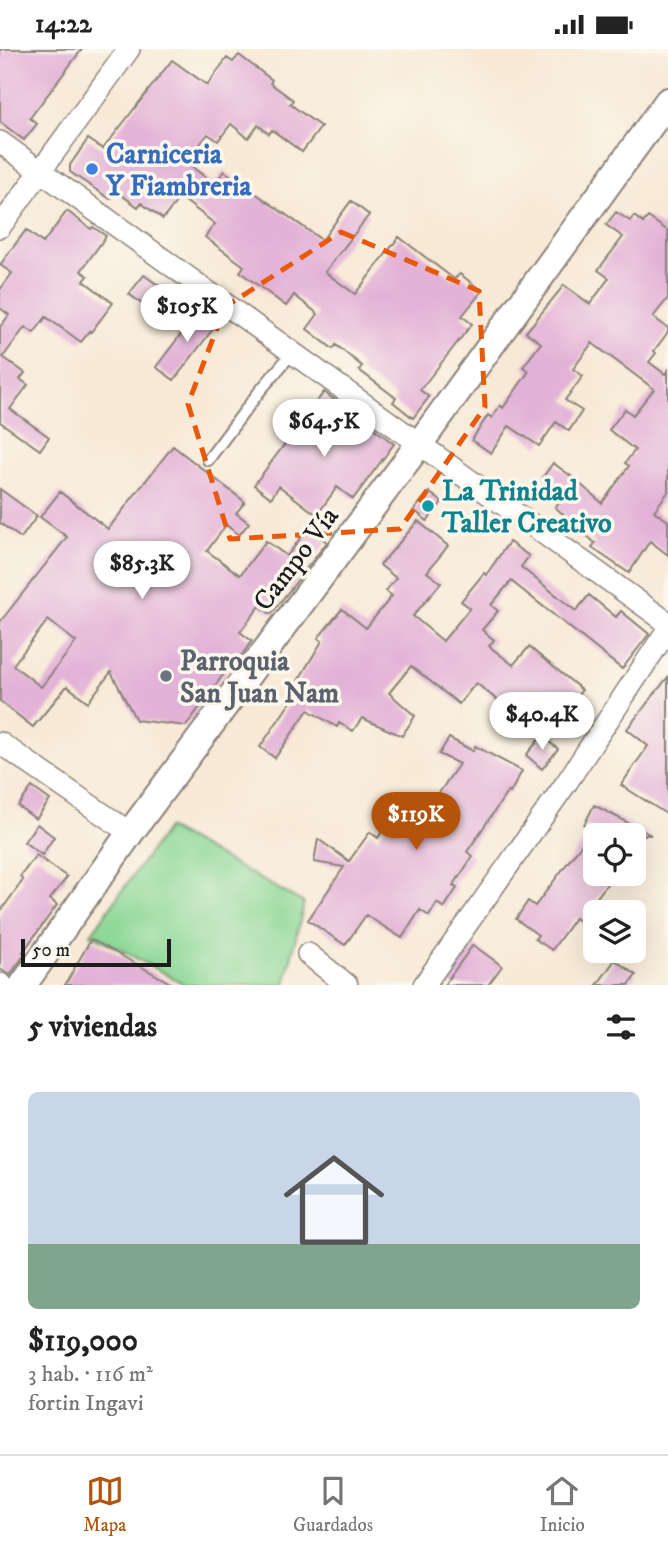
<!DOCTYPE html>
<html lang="es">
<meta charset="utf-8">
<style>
:root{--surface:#fff;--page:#f6f6f6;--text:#222;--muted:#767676;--line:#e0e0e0;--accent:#b45309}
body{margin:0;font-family:"IM FELL DW Pica",serif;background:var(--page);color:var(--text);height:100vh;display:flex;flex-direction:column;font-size:26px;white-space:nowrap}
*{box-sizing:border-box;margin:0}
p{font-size:23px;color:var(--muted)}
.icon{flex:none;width:38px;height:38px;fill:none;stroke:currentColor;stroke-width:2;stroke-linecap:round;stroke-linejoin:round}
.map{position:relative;height:936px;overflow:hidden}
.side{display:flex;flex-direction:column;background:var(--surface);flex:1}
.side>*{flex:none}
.fabs{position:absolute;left:583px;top:774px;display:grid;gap:14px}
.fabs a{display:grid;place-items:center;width:63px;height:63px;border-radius:10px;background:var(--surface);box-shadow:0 7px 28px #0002;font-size:35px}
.scale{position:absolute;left:21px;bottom:18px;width:150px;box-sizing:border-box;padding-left:7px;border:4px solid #1c1c1c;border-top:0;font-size:19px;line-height:24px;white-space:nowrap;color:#1c1c1c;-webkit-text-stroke:5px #fbf7ec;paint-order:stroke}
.price{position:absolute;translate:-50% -60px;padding:0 16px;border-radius:24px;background:#fff;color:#222;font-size:23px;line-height:46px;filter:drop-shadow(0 2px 4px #0008)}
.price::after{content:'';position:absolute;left:50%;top:42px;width:21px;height:16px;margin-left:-10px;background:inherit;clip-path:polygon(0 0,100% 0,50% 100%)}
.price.selected{background:var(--accent);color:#fff}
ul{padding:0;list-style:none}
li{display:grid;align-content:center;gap:14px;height:371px;padding:0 28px}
li span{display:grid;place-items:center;height:217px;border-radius:10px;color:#555}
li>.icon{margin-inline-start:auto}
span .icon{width:126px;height:126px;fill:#fffc;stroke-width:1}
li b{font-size:30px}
h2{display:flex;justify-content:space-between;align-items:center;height:84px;padding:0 28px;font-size:30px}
.status{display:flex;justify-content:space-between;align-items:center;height:49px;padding:0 35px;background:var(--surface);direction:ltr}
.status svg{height:19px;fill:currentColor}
.menu{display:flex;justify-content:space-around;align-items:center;height:98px;border-top:2px solid var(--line);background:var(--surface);font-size:19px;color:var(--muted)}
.menu a{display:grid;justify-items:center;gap:4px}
.menu .selected{color:var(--accent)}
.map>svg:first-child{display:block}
.green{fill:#8bd795;stroke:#547a58;stroke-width:2}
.building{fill:#e3b2d7;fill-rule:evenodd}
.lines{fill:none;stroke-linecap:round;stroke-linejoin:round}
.service-casing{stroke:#8a8279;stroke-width:14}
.minor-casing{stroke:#8a8279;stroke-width:24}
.tertiary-casing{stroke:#8a8279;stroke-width:30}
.service{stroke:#fff;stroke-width:10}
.minor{stroke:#fff;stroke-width:21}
.tertiary{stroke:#fff;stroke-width:26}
.marked{fill:none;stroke:#e8590c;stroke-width:5;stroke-dasharray:14 9;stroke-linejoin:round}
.shop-dot{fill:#3f7fe0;stroke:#fbf7ec;stroke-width:2.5}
.culture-dot{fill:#0f9aa8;stroke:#fbf7ec;stroke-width:2.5}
.worship-dot{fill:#6b7280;stroke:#fbf7ec;stroke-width:2.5}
.labels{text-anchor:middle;stroke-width:7;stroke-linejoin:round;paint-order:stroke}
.shop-label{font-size:28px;font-weight:bold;fill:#366cbe;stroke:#fbf7ec;text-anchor:start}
.culture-label{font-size:28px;font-weight:bold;fill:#0d838f;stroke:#fbf7ec;text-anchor:start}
.street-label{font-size:28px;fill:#1c1c1c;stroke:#fbf7ec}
.worship-label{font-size:28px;font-weight:bold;fill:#5b616d;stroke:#fbf7ec;text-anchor:start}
</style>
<div class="status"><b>14:22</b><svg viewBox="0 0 49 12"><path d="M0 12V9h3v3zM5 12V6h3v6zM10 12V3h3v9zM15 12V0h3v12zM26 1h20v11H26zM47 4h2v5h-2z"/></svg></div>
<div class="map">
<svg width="668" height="936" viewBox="0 0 668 936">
<rect width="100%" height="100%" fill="#fbf7ec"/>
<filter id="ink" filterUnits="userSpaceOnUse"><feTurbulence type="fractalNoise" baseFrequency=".0143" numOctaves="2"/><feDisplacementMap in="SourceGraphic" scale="14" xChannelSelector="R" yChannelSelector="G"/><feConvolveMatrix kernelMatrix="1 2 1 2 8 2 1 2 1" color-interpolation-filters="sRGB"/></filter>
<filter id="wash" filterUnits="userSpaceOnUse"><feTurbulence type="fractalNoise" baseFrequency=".00686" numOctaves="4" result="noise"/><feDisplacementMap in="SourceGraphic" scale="28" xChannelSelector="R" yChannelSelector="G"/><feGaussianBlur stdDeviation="1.57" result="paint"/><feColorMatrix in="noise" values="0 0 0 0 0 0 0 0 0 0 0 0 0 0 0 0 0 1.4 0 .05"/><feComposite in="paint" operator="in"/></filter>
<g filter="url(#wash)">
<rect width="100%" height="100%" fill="#f8e9d6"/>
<path class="green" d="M167,779l137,75 -19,82h-99l-95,-51z"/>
<g id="blocks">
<path class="building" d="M0,0h82l-52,69 7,6 -13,16 -24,-18z
M239,6l33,25 -2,3 23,17 -3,4 31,23 -19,25 -30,-22 -3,4 -11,-9 -10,13 -17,-14 -13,17 -10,-7 -22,28 28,22 10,-13 98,69 29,-39 18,14 -44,57 30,22 44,-57 55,42 6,-5 22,17 -20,25 10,8 -52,66 9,7 -16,21 -20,-16 3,-4 -37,-28 3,-4 -26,-21 -3,4 -26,-20 11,-15 -24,-19 -8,11 -46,-34 4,-6 -39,-29 10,-13 -35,-27 -17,22 -22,-16 -3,4 -22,-16 -6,8 -40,-27v-7l18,-26 15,10 69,-89 35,25 20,-27 6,4z
M67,162l24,18 2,-2 13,9 -25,35 7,5 -4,5 29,22 -22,29 -1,-1 -9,11 -35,-25 -12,16 -9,-6 -22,30 22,16 -5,6 8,6 -18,24 39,28 -9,13 -40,-28v-95l9,-12 -9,-7v-18l12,-17 -12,-8 26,-35 17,13z
M616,163l14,9 4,-5 9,7 5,-6 20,14v67l-15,19 15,11v4l-14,19 2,2 -7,9 16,12 3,-4v122l-14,19 14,10v34l-18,-14 -21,32 -37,-25 3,-5 -40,-36 12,-13 -24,-17 10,-14 18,13 31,27 27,-37 -4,-3 10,-13 -26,-20 16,-21 8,6 21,-26 -62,-46 -19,26 10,7 -18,24 17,11 -13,20 -13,-9 -17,24 -30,-20 -18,27 -19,-13 16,-25 4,3 8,-13 3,3 26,-37 -6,-4 18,-24 -15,-11 38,-47 26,19 19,-26 -11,-8 25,-33 -17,-12z
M144,226l25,18 -15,20 -25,-19z
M201,259l18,13 -45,59 -18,-13z
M324,343l16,12 -9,11 33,24 8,-12 22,17 -41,55 -16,-12 -20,28 -38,-29 -8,12 -17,-13z
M173,397l72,56 -9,11 13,10 -10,12 -13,-10 -19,26 33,24 26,-34 21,15 21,-28 19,14 -56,72 -11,-8 -20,26 12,9 -16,22 -3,-2 -47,65 -50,-6 -25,-48 -23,30 -21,-16 -34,41 -33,-26v-79l67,-85 -27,-20 20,-25 48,37zM48,571l28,22 -35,45 -28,-22z
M0,440l37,27 -16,22 -21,-15z
M429,443l13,10 -15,19 -13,-11z
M418,472l30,25 -21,26 14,11 -28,33 30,25 27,-33 -9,-7 23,-28 2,2 23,-33 20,14 -8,11 55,44 13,-16 27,22 5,-6 28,23 -27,35 -111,-88 -20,24 7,6 -16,19 12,10 -5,6 24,19 16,-18 53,43 -29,35 -31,-25 -10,12 -36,-29 -17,21 -48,-38 -22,27 26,23 -13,20 -40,-18 -9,13 -14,-8 -2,4 -29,-17 -33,48 -15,-11 43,-63 -5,-3 24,-40 -4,-3 24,-29 24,19 26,-32 -6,-5 10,-13 -16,-13z
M668,628v138l-47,-30 27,-39 -21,-17z
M542,687l16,13 -16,20 -16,-14z
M449,689l24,13 2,-5 47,25 -12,22 -2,-2 -41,61 6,4 -20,30 4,2 -13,20 -7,-5 -8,13 -9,-6 -18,28 -36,-23 -21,30 -37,-25 36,-53 -30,-5 4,-23 31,22 21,-29 8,6 10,-16 16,11 17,-24 5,3 33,-48 -20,-10z
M32,738l18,13 -14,19 -18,-13z
M594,756l57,30h-56v38h20l-22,30 2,30 -20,-15 -23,32 -17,-11 3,-4 -22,-16 12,-18 7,5 58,-77 -9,-4z
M37,775l17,13 -12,18 -18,-13z
M36,806l31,22 -17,22 7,6 -34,47 2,2 -15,21 -10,-6v-57l23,-32 -3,-3z
M91,890l83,46h-109z
M473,896l29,21 -14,19h-44z
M615,911l21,15 -7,10h-32z"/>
</g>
</g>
<g filter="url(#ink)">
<use href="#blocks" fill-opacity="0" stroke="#8a8279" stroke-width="2"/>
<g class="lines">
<g class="service-casing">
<path id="service" d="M208,411l51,-68 34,-40"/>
</g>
<g class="minor-casing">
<path id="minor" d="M0,93l668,481
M0,178l129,-178
M0,694l130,90
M308,905l39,31
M0,935l2,1
M424,936l143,-203 101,-153"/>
</g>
<g class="tertiary-casing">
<path id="tertiary" d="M23,936l107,-152 290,-390 248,-342"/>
</g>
<use href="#service" class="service"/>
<use href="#minor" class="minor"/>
<use href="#tertiary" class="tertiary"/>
</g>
</g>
<path class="marked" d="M341,183l138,59 6,116 -85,122 -170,10 -42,-135 37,-97z"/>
<circle class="shop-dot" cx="92" cy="120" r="7"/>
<circle class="culture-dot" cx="428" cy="457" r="7"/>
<circle class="worship-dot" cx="166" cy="627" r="7"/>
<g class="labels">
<g class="shop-label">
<text x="106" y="114">Carniceria<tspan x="106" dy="32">Y Fiambreria</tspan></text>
</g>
<g class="culture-label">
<text x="442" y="451">La Trinidad<tspan x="442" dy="32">Taller Creativo</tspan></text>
</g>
<g class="street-label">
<text transform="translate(295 509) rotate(-53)" y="10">Campo Vía</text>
</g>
<g class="worship-label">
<text x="180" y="621">Parroquia<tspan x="180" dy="32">San Juan Nam</tspan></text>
</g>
</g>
</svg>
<div class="fabs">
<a><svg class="icon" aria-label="locate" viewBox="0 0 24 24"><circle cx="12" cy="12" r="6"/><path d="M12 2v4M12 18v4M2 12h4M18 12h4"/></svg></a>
<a><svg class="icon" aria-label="layers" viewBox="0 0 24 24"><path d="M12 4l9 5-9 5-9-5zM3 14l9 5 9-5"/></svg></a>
</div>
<div class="scale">50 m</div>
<b class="price" style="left:187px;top:295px">$105K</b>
<b class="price" style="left:324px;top:410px">$64.5K</b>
<b class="price" style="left:142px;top:552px">$85.3K</b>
<b class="price" style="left:542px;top:703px">$40.4K</b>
<b class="price selected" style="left:416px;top:803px">$119K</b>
</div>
<section class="side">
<h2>5 viviendas<svg class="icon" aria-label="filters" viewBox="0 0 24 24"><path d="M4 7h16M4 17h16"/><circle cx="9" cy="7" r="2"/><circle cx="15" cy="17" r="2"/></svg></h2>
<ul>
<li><span style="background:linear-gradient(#c9d6e8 70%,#7fa58c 0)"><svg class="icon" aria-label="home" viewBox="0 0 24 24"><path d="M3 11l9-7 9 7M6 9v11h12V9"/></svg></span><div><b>$119,000</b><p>3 hab. · 116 m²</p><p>fortin Ingavi</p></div></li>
</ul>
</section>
<nav class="menu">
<a class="selected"><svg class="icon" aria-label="map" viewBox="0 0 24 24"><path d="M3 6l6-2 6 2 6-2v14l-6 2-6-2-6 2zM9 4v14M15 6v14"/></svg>Mapa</a>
<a><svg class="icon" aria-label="saved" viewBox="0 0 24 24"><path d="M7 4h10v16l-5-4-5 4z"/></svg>Guardados</a>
<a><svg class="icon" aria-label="home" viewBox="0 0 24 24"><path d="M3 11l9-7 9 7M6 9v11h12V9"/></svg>Inicio</a>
</nav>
